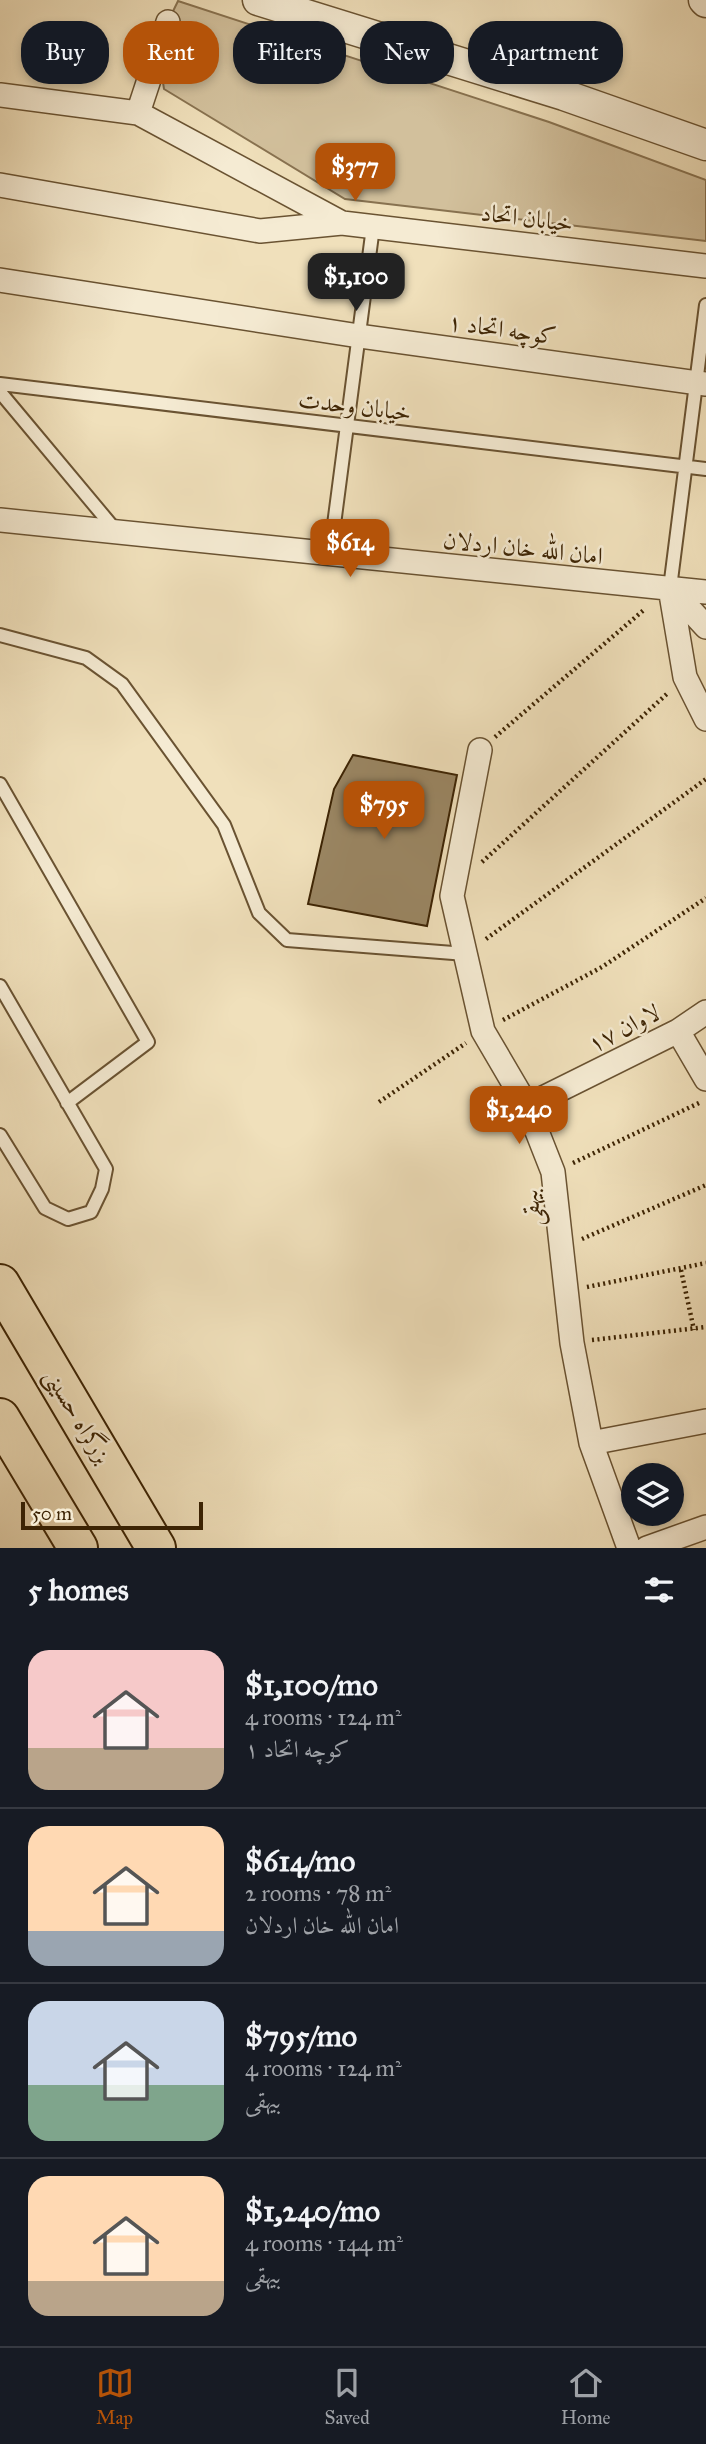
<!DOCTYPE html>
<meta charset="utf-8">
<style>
:root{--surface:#171b24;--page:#20242c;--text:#f1f3f6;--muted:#9ea1a6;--line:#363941;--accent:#b45309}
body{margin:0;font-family:"IM FELL Great Primer",Amiri,serif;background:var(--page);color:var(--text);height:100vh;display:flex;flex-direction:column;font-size:26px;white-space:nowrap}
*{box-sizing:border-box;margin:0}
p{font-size:23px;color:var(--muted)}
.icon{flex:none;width:38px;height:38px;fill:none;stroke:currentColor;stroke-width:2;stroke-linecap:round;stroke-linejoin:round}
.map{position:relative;height:1548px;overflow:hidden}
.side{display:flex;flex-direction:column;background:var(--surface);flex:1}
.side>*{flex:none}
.banner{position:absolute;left:21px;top:21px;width:665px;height:63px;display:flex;gap:14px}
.controls{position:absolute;left:621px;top:1463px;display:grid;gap:14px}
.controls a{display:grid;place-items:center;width:63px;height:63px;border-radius:50%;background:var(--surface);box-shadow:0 4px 10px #0003;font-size:35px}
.scale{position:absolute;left:21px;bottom:18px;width:182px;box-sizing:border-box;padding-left:7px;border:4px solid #3d2404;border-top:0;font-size:19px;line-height:24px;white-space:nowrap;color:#3d2404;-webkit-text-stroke:5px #f5ebd3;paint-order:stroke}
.price{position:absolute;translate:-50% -60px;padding:0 16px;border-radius:14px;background:var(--accent);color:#fff;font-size:23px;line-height:46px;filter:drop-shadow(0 2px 4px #0008)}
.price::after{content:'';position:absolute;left:50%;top:42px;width:21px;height:16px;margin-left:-10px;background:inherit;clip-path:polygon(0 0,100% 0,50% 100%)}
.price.selected{background:#222;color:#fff}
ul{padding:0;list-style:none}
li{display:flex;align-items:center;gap:21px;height:175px;padding:0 28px}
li+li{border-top:2px solid var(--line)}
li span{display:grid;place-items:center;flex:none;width:196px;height:140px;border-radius:21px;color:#555}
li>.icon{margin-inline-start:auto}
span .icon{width:84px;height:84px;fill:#fffc;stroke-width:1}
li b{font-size:30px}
h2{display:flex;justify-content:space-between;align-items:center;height:84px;padding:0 28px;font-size:30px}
.tag{padding:0 24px;border-radius:28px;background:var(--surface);box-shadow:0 4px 10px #0003;font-size:24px;line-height:63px}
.tag.selected{background:var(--accent);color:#fff}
.tabs{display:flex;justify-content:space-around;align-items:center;height:98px;border-top:2px solid var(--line);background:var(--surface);font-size:19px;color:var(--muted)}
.tabs a{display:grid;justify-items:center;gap:4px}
.tabs .selected{color:var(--accent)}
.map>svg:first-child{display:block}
.green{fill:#d2c09c;stroke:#887250;stroke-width:2}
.building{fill:#9a8663;stroke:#3d2404;stroke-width:2}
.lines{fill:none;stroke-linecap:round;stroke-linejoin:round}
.service-casing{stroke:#6a5332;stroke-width:16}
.minor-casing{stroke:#6a5332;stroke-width:26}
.tertiary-casing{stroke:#6a5332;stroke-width:33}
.trunk-casing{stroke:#3d2404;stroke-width:42}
.path{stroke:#3d2404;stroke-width:4.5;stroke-dasharray:2 3.5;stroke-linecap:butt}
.service{stroke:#f5ebd3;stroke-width:12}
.minor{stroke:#f5ebd3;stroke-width:23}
.tertiary{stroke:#f5ebd3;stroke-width:30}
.trunk{stroke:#f0e0bb;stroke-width:38}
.labels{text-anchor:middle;stroke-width:5;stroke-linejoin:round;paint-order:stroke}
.street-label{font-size:24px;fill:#3d2404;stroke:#f5ebd3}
</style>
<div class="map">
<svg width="706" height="1548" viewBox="0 0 706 1548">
<rect width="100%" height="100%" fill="#f0e0bb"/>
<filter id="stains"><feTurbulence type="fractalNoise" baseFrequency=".00286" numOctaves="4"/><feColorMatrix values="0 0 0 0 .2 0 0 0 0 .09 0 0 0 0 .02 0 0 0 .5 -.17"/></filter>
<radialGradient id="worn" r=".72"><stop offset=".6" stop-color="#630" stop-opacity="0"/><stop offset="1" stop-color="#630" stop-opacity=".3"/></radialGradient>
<path class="green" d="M178,1l371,121 157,58v61l-361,-42 -181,-110 -7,-45z"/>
<path class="building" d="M353,755l104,20 -30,151 -119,-22 26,-115z"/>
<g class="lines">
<g class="service-casing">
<path id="service" d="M0,384l706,85
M0,392l117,140
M330,555l43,-328
M670,588l36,-283
M0,635l86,23 36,26 102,141 35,88 28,27 179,14
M0,784l148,258 -81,61
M0,986l106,183 -4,20 -11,23 -23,7 -23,-11 -45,-73"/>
</g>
<g class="minor-casing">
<path id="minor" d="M168,22l-30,91 204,110
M0,95l138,18
M0,185l260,46 82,-8 364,43
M0,280l359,56 347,48
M0,520l706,72
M670,588l15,89 21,42
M670,588l36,39
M480,750l-28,146 31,135 44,75 26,66 19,171 19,100 38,105
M678,1031l28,48
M527,1106l151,-75 28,-19
M591,1443l115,-22
M647,1548l59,-21"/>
</g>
<g class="tertiary-casing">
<path id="tertiary" d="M258,0l306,95 142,50
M704,0l2,2"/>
</g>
<g class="trunk-casing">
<path id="trunk" d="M0,1284l156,264
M0,1418l78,130"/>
</g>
<path class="path" d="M495,737l150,-128
M482,862l187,-170
M486,939l220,-160
M503,1020l99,-53 104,-69
M379,1102l87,-59
M573,1163l128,-61
M582,1239l124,-54
M681,1270l13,60
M587,1287l119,-24
M592,1340l114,-13"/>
<use href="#service" class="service"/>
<use href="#minor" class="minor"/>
<use href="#tertiary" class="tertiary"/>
<use href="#trunk" class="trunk"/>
</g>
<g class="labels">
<g class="street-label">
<text transform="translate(527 218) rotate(7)" y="8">خیابان اتحاد</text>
<text transform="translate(502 329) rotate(8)" y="8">کوچه اتحاد ۱</text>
<text transform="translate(355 406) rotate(7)" y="8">خیابان وحدت</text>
<text transform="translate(523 548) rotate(6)" y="8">امان الله خان اردلان</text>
<text transform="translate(624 1028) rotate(-27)" y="8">لاوان ۱۷</text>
<text transform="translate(531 1208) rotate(-97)" y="8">بیهقی</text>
<text transform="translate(78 1416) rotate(59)" y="8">بزرگراه حسینی</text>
</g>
</g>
<rect width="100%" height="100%" filter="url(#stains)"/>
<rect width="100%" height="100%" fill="url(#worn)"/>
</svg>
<div class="controls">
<a><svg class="icon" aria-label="layers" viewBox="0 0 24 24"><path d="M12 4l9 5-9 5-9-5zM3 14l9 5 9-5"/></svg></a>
</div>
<div class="scale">50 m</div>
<b class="price" style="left:355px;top:203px">$377</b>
<b class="price selected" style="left:356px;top:313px">$1,100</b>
<b class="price" style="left:350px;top:579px">$614</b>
<b class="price" style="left:384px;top:841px">$795</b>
<b class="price" style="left:519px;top:1146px">$1,240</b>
<div class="banner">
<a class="tag">Buy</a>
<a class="tag selected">Rent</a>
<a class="tag">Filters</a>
<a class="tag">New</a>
<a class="tag">Apartment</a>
</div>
</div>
<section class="side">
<h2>5 homes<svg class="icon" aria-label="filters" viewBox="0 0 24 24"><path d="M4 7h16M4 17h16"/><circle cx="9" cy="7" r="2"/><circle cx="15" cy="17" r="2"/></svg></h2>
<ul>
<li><span style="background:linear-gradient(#f6c9c9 70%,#b9a48a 0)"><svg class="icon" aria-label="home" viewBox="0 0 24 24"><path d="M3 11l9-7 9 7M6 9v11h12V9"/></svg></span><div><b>$1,100/mo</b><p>4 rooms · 124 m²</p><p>کوچه اتحاد ۱</p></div></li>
<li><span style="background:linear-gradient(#ffd9b3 75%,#9aa5b1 0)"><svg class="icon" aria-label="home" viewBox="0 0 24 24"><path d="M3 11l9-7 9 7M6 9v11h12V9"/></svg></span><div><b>$614/mo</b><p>2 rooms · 78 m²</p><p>امان الله خان اردلان</p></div></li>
<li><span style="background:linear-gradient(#c9d6e8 60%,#7fa58c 0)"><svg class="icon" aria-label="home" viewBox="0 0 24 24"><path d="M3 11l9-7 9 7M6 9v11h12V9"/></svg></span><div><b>$795/mo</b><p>4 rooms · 124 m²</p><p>بیهقی</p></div></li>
<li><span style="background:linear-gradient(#ffd9b3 75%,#b9a48a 0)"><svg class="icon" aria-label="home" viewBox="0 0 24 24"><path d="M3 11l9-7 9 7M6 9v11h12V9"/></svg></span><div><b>$1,240/mo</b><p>4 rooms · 144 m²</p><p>بیهقی</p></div></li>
</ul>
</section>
<nav class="tabs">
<a class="selected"><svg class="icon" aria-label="map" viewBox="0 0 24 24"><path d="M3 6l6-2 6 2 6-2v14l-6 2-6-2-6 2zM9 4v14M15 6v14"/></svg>Map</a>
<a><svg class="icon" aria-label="saved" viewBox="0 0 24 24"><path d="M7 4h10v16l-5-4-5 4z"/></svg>Saved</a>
<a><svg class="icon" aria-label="home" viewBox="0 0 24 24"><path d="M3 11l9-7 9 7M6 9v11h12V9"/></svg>Home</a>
</nav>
